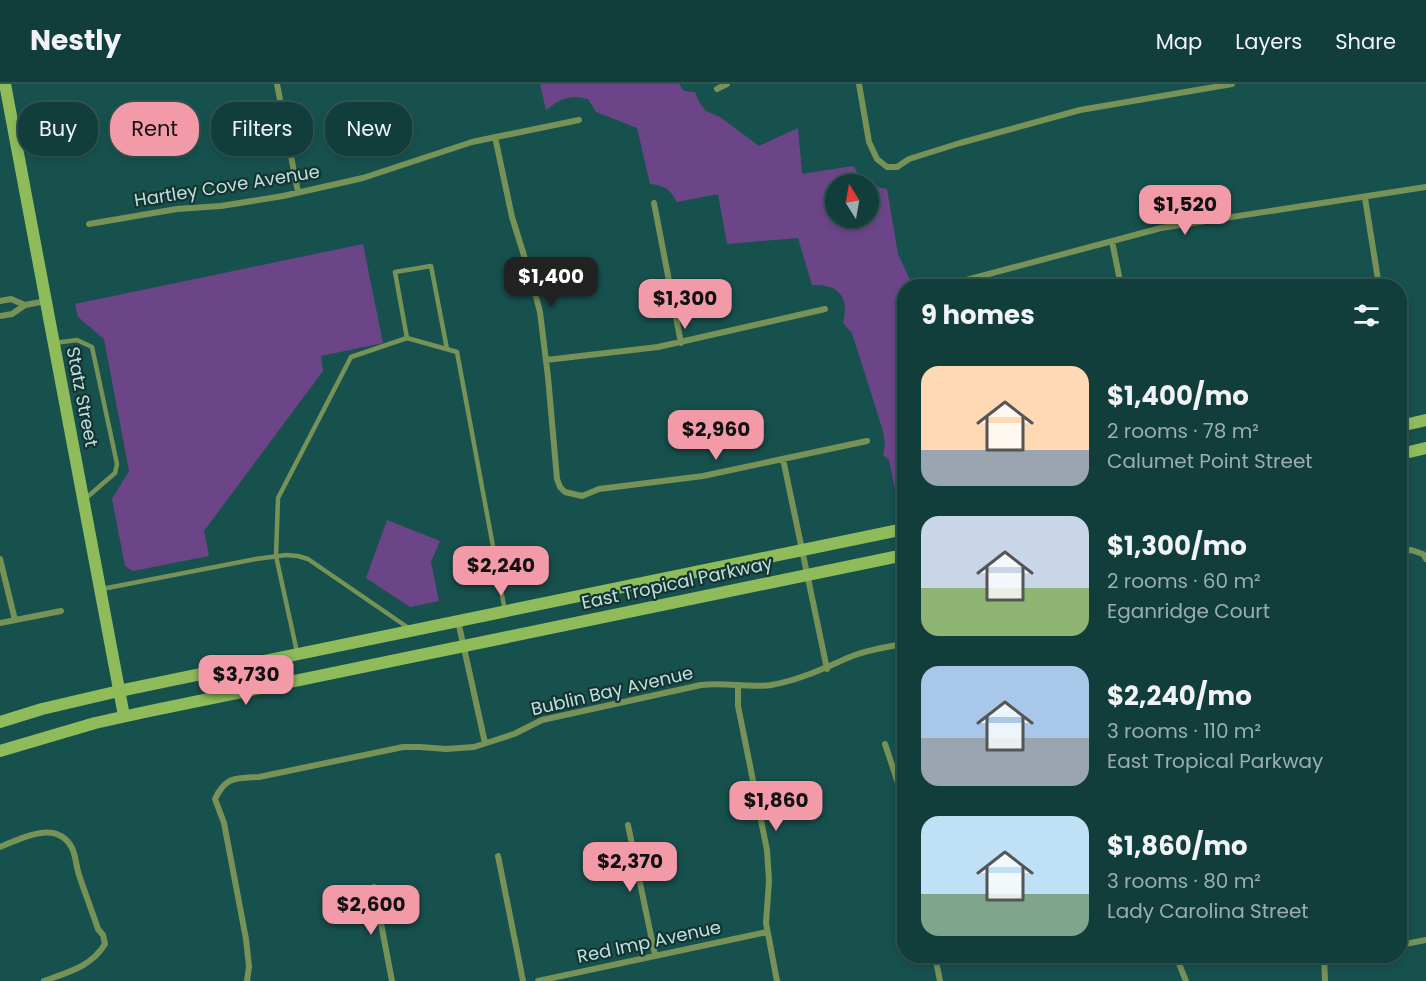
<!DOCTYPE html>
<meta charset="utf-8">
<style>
:root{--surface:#113d3a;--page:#1e4845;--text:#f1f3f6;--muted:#9caeaf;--line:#305654;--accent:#f39aa8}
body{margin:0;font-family:Poppins,sans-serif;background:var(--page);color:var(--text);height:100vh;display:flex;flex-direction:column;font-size:22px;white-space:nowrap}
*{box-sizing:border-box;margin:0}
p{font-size:20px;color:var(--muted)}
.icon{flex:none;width:33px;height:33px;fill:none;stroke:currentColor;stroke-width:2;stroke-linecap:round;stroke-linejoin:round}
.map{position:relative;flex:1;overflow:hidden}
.drawer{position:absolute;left:897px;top:195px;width:510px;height:684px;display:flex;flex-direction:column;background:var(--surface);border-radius:24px;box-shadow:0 3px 9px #0003,0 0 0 2px var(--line)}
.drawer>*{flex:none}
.hud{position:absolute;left:18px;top:18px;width:570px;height:54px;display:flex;gap:12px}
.needle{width:39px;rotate:349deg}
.tools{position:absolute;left:825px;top:90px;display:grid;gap:12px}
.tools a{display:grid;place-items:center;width:54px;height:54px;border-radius:50%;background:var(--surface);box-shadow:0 3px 9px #0003,0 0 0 2px var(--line);font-size:30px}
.price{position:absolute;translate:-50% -51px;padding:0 14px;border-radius:12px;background:var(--accent);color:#111;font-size:20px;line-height:39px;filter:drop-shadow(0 2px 3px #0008)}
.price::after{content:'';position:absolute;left:50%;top:36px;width:18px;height:14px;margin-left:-9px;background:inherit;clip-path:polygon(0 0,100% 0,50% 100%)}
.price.selected{background:#222;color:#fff}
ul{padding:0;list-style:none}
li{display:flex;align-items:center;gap:18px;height:150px;padding:0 24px}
li span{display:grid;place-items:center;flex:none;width:168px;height:120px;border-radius:18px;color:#555}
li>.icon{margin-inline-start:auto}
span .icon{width:72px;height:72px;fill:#fffc;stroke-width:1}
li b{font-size:26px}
h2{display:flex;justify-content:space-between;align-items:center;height:72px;padding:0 24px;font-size:26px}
.pill{padding:0 21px;border-radius:24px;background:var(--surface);box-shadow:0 3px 9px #0003,0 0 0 2px var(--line);font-size:21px;line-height:54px}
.pill.selected{background:var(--accent);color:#111}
header{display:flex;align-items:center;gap:36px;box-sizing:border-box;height:84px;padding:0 30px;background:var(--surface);border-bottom:2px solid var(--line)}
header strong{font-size:28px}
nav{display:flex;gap:33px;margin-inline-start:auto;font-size:21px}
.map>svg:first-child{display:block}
.green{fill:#6c4588;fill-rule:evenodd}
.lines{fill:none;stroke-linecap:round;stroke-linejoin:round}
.lane{stroke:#769257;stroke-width:4.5}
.street{stroke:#769257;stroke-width:6}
.secondary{stroke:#8fbb5a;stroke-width:12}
.labels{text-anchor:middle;stroke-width:4.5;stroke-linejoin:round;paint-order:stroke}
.street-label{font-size:18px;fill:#bee1dd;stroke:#153331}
</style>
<header>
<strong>Nestly</strong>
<nav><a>Map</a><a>Layers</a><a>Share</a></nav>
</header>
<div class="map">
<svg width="1426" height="897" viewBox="0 0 1426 897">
<rect width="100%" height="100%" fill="#17514e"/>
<path class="green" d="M540,0h139l5,7 11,1 4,10 7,9 14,6 39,29 39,-18 4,46 51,-8c9,14 17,20 34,23l11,65 13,28 -1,4h-6v220l-5,2 -10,-48 -6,-5 2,-12 -3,-15 -30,-95 -9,-10c7,-27 -5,-39 -31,-38l-14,-47 -71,6 -9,-50 -41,8c-7,-13 -13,-17 -27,-18l-13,-56 -41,-16 -8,-13c-20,-4 -26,-1 -42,11zM868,100v34h-32v-34z
M363,160l20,99 -62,13 2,15 -119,160 5,25 -76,15 -8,-5 -13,-67 17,-28 -25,-132 -26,-22 -3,-13z
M387,436l53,21 -9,21 8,39 -29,6 -44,-29z"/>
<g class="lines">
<path class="lane" d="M54,259l23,-3 15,7 25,117 -2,9 -30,26
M447,265l-16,-83 -36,6 12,66 50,14 48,259
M102,505l154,-30 30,-4 12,1 10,3 102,70
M297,568l-21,-96 2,-58 73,-141 56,-19"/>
<path class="street" d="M277,0l21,108
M859,0l10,58 8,17 10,8h10l12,-8 51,-16 120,-33 152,-26
M717,5l10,-5
M495,53l17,80 19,61 9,34 8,65 9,102 3,8 5,5 17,4 17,-7 104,-13 164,-35
M1365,114l14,88
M654,119l27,140
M89,140l88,-15 44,-3 62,-10 80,-18 109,-36 107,-22
M1112,157l9,45
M944,202l217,-58 265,-41
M0,217l11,-2 14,6
M0,232l12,-2 13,-9 21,-4
M546,276l112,-13 167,-38
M783,375l44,210
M1400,469l11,-3 12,4 3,5
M0,475l15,61
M458,537l27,122
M0,539l61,-12
M738,602v20l29,144 2,31 -3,42 11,58
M885,660l19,57
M628,741l27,130
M0,763c22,-9 57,-28 72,1 4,8 4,18 7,27 6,18 13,36 19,54l5,6 2,9c-14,23 -37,28 -61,37
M498,772l25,125
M374,803l18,94
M1400,861l26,-5
M935,872l5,25
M1176,872l10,25
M1324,872l1,25
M1324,878l29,-6
M247,897l2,-14 -3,-28 -22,-116 -9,-24c11,-23 21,-21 44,-22l144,-30h17l26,2 28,-2 40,-13 28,-14 159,-35c24,-3 46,3 70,0 29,-5 53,-17 79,-28 17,-7 36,-10 54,-13
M538,897l229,-49"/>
<path class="secondary" d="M5,0l119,632
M1400,342l26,-6
M1400,370l26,-6
M0,638l42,-13 77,-18 785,-162
M0,667l95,-28 50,-11 759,-157"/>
</g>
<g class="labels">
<g class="street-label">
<text transform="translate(227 102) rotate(-9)" y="6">Hartley Cove Avenue</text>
<text transform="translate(82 313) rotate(79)" y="6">Statz Street</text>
<text transform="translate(677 499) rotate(-12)" y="6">East Tropical Parkway</text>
<text transform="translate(612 607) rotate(-13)" y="6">Bublin Bay Avenue</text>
<text transform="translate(649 858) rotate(-12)" y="6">Red Imp Avenue</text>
</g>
</g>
</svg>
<div class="tools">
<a><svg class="needle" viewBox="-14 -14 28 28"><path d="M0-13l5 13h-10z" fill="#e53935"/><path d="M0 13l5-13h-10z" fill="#9caeaf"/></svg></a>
</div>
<b class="price" style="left:1185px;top:152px">$1,520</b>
<b class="price selected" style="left:551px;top:224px">$1,400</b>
<b class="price" style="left:685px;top:246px">$1,300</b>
<b class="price" style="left:716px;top:377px">$2,960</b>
<b class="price" style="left:501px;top:513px">$2,240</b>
<b class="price" style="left:246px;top:622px">$3,730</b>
<b class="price" style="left:776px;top:748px">$1,860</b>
<b class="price" style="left:630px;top:809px">$2,370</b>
<b class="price" style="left:371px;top:852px">$2,600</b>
<div class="hud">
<a class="pill">Buy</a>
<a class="pill selected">Rent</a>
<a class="pill">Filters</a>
<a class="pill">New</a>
</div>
<section class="drawer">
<h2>9 homes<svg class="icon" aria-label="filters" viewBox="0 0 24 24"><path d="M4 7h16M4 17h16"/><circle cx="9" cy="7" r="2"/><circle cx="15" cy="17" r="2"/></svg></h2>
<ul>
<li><span style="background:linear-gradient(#ffd9b3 70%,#9aa5b1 0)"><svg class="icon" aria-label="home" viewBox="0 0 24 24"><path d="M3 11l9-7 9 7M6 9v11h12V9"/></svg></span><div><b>$1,400/mo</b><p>2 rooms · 78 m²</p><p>Calumet Point Street</p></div></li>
<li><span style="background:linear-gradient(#c9d6e8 60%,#8fb573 0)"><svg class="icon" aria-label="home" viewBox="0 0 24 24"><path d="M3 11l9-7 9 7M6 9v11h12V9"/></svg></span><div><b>$1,300/mo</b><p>2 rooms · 60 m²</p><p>Eganridge Court</p></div></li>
<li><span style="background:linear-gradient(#a9c7e8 60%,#9aa5b1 0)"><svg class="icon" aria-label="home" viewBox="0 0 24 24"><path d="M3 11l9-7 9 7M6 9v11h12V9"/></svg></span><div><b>$2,240/mo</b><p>3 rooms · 110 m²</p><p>East Tropical Parkway</p></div></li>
<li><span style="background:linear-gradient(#bfe0f5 65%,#7fa58c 0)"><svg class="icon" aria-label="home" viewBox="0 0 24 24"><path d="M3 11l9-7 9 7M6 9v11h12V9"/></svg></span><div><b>$1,860/mo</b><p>3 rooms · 80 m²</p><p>Lady Carolina Street</p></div></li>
</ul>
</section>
</div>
